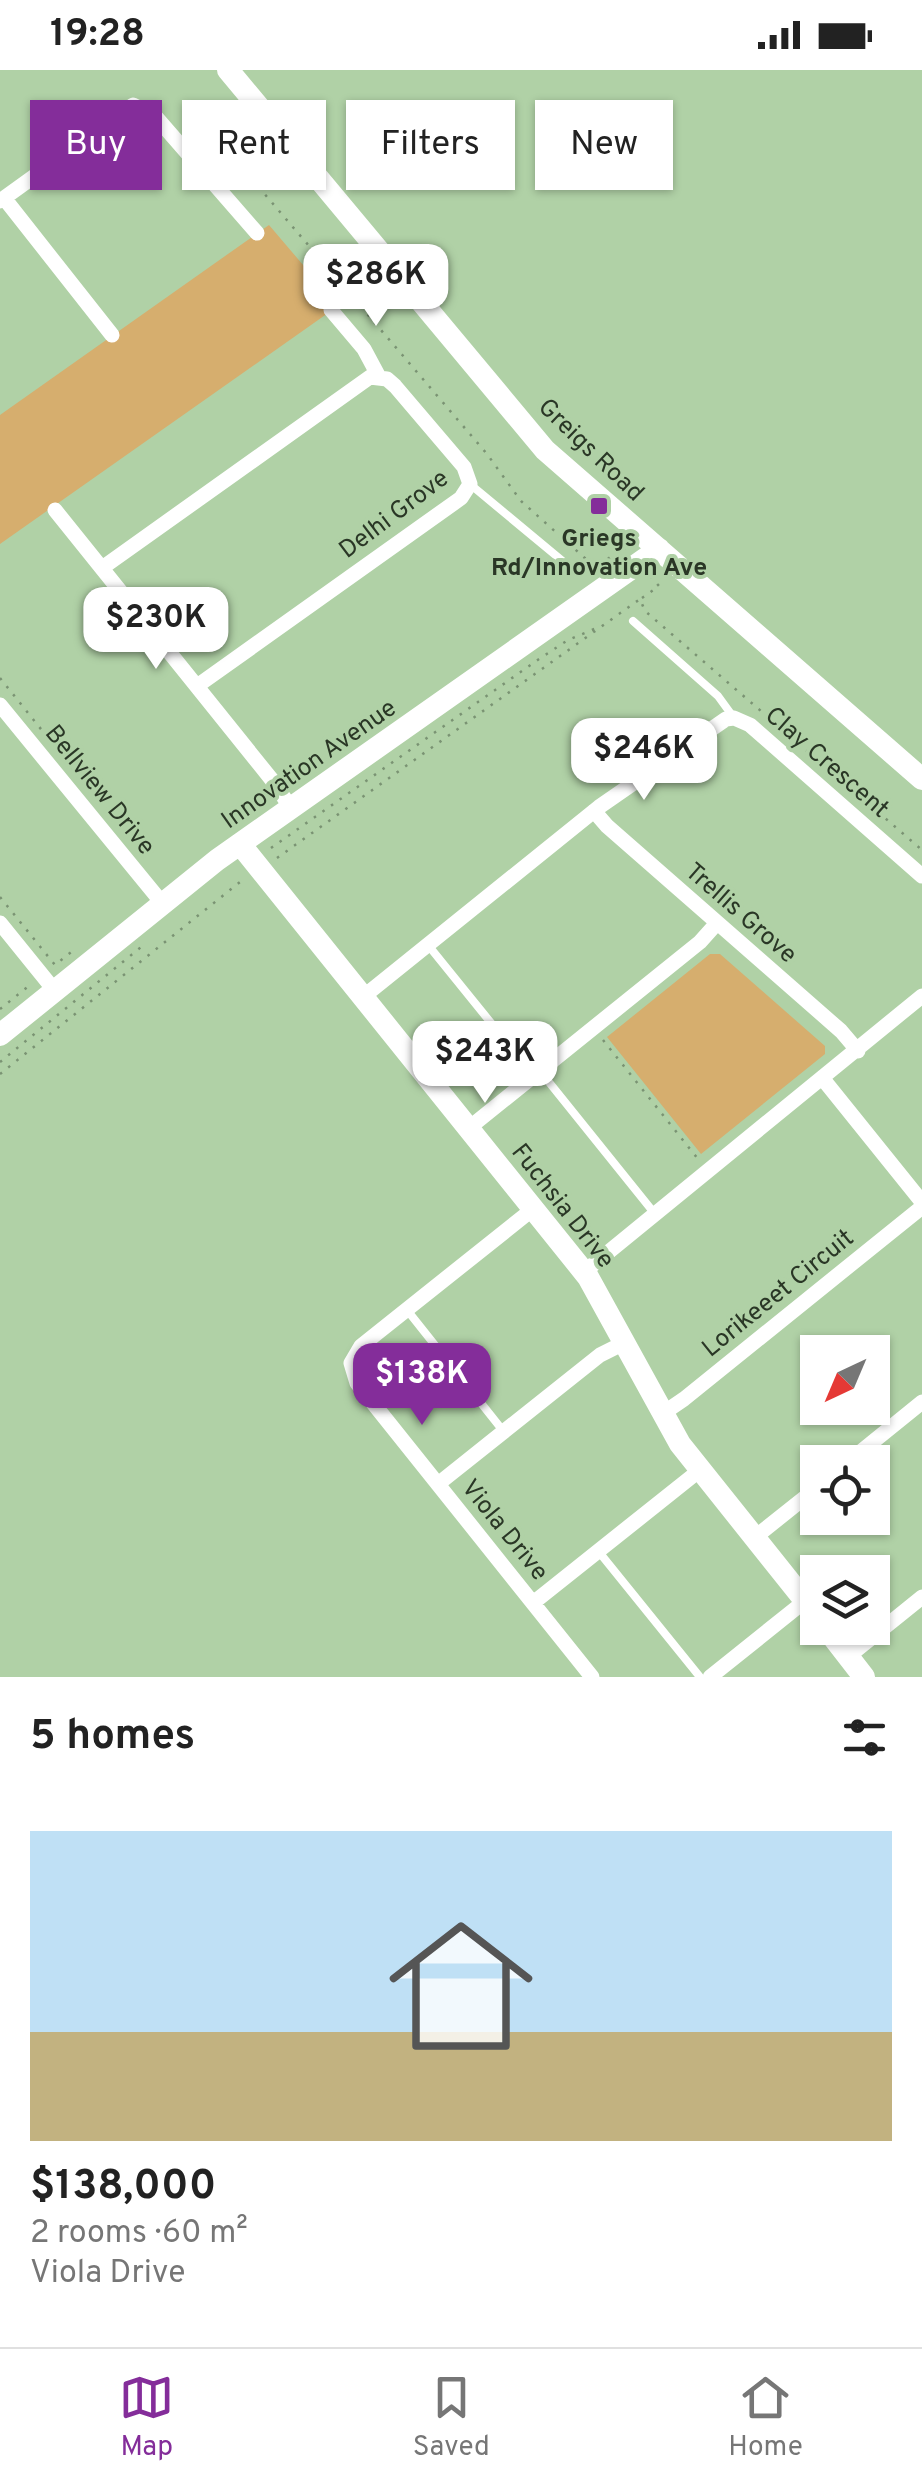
<!DOCTYPE html>
<meta charset="utf-8">
<style>
:root{--surface:#fff;--page:#f6f6f6;--text:#222;--muted:#767676;--line:#e0e0e0;--accent:#842d9a}
body{margin:0;font-family:Overpass,sans-serif;background:var(--page);color:var(--text);height:100vh;display:flex;flex-direction:column;font-size:38px;white-space:nowrap}
*{box-sizing:border-box;margin:0}
p{font-size:32px;color:var(--muted)}
.icon{flex:none;width:55px;height:55px;fill:none;stroke:currentColor;stroke-width:2;stroke-linecap:round;stroke-linejoin:round}
.map{position:relative;height:1607px;overflow:hidden}
.panel{display:flex;flex-direction:column;background:var(--surface);flex:1}
.panel>*{flex:none}
.banner{position:absolute;left:30px;top:30px;width:862px;height:90px;display:flex;gap:20px}
.needle{width:65px;rotate:224deg}
.controls{position:absolute;left:800px;top:1265px;display:grid;gap:20px}
.controls a{display:grid;place-items:center;width:90px;height:90px;border-radius:0px;background:var(--surface);box-shadow:0 2px 8px #0004;font-size:50px}
.price{position:absolute;translate:-50% -85px;padding:0 22px;border-radius:20px;background:#fff;color:#222;font-size:32px;line-height:65px;filter:drop-shadow(0 2px 5px #0008)}
.price::after{content:'';position:absolute;left:50%;top:60px;width:30px;height:22px;margin-left:-15px;background:inherit;clip-path:polygon(0 0,100% 0,50% 100%)}
.price.current{background:var(--accent);color:#fff}
ul{padding:0;list-style:none}
li{display:grid;align-content:center;gap:20px;height:530px;padding:0 30px}
li span{display:grid;place-items:center;height:310px;border-radius:0px;color:#555}
li>.icon{margin-inline-start:auto}
span .icon{width:180px;height:180px;fill:#fffc;stroke-width:1}
li b{font-size:42px}
h2{display:flex;justify-content:space-between;align-items:center;height:120px;padding:0 30px;font-size:42px}
.chip{padding:0 35px;border-radius:0px;background:var(--surface);box-shadow:0 2px 8px #0004;font-size:35px;line-height:90px}
.chip.current{background:var(--accent);color:#fff}
.status{display:flex;justify-content:space-between;align-items:center;height:70px;padding:0 50px;background:var(--surface);direction:ltr}
.status svg{height:28px;fill:currentColor}
.dock{display:flex;justify-content:space-around;align-items:center;height:140px;border-top:2px solid var(--line);background:var(--surface);font-size:28px;color:var(--muted)}
.dock a{display:grid;justify-items:center;gap:5px}
.dock .current{color:var(--accent)}
.map>svg:first-child{display:block}
.green{fill:#d6ae6e}
.lines{fill:none;stroke-linecap:round;stroke-linejoin:round}
.path{stroke:#7a9373;stroke-width:2.5;stroke-dasharray:2.5 8;stroke-linecap:butt}
.lane{stroke:#fff;stroke-width:8}
.street{stroke:#fff;stroke-width:15}
.secondary{stroke:#fff;stroke-width:22}
.poi-dot{fill:#842d9a;stroke:#b0d1a6;stroke-width:4}
.labels{text-anchor:middle;stroke-width:8;stroke-linejoin:round;paint-order:stroke}
.street-label{font-size:25px;fill:#2a3726;stroke:#b0d1a6}
.poi-label{font-size:25px;font-weight:bold;fill:#2a3726;stroke:#b0d1a6}
</style>
<div class="status"><b>19:28</b><svg viewBox="0 0 49 12"><path d="M0 12V9h3v3zM5 12V6h3v6zM10 12V3h3v9zM15 12V0h3v12zM26 1h20v11H26zM47 4h2v5h-2z"/></svg></div>
<div class="map">
<svg width="922" height="1607" viewBox="0 0 922 1607">
<rect width="100%" height="100%" fill="#b0d1a6"/>
<path class="green" d="M269,155l69,81 -338,238v-129z
M710,884h10l105,92v8l-124,100 -94,-117z"/>
<g class="lines">
<path class="path" d="M197,45l290,339 34,47 75,67 26,-20 3,2
M642,528l17,-12 -8,-9
M0,608l89,111
M271,778l268,-189 29,-19 31,-13
M277,788l363,-259 5,12 277,239
M0,827l55,68 20,-16
M0,939l30,-24
M603,970l95,119
M0,992l146,-119
M0,1004l245,-196"/>
<path class="lane" d="M471,415l100,83
M633,551l85,75 16,22
M428,875l106,131
M540,1001l115,143
M407,1240l97,122
M599,1482l101,125"/>
<path class="street" d="M4,128l108,137
M0,131l133,-96 22,11 102,117
M331,240l33,39 15,28
M55,440l217,270 19,28
M102,498l268,-191 17,2 8,7 69,81 6,17 -9,14 -264,188
M0,635l163,199
M594,741l13,15 234,205 17,20
M0,853l55,68
M363,927l236,-190 127,-88 8,-1 16,7 172,151
M823,1009l99,123
M469,1058l231,-186 17,-19
M533,1139l-172,137 -10,17 6,20 235,294
M584,1202l338,-276
M662,1344l22,-15 238,-192
M848,1392l74,-60
M438,1414l162,-129 24,-12
M754,1468l64,-51
M533,1533l167,-133
M849,1586l73,-59
M710,1607l95,-76"/>
<path class="secondary" d="M228,0l317,380 377,329
M240,774l348,433 92,167 138,173
M0,965l217,-175 442,-311
M826,1558l38,49"/>
</g>
<rect class="poi-dot" x="589" y="426" width="20" height="20" rx="5"/>
<g class="labels">
<g class="street-label">
<text transform="translate(592 379) rotate(44)" y="9">Greigs Road</text>
<text transform="translate(393 443) rotate(-37)" y="9">Delhi Grove</text>
<text transform="translate(828 691) rotate(41)" y="9">Clay Crescent</text>
<text transform="translate(308 693) rotate(-35)" y="9">Innovation Avenue</text>
<text transform="translate(101 719) rotate(51)" y="9">Bellview Drive</text>
<text transform="translate(742 842) rotate(41)" y="9">Trellis Grove</text>
<text transform="translate(564 1135) rotate(52)" y="9">Fuchsia Drive</text>
<text transform="translate(777 1222) rotate(-39)" y="9">Lorikeeet Circuit</text>
<text transform="translate(506 1459) rotate(51)" y="9">Viola Drive</text>
</g>
<g class="poi-label">
<text x="599" y="476">Griegs<tspan x="599" dy="29">Rd/Innovation Ave</tspan></text>
</g>
</g>
</svg>
<div class="controls">
<a><svg class="needle" viewBox="-14 -14 28 28"><path d="M0-13l5 13h-10z" fill="#e53935"/><path d="M0 13l5-13h-10z" fill="#767676"/></svg></a>
<a><svg class="icon" aria-label="locate" viewBox="0 0 24 24"><circle cx="12" cy="12" r="6"/><path d="M12 2v4M12 18v4M2 12h4M18 12h4"/></svg></a>
<a><svg class="icon" aria-label="layers" viewBox="0 0 24 24"><path d="M12 4l9 5-9 5-9-5zM3 14l9 5 9-5"/></svg></a>
</div>
<b class="price" style="left:376px;top:259px">$286K</b>
<b class="price" style="left:156px;top:602px">$230K</b>
<b class="price" style="left:644px;top:733px">$246K</b>
<b class="price" style="left:485px;top:1036px">$243K</b>
<b class="price current" style="left:422px;top:1358px">$138K</b>
<div class="banner">
<a class="chip current">Buy</a>
<a class="chip">Rent</a>
<a class="chip">Filters</a>
<a class="chip">New</a>
</div>
</div>
<section class="panel">
<h2>5 homes<svg class="icon" aria-label="filters" viewBox="0 0 24 24"><path d="M4 7h16M4 17h16"/><circle cx="9" cy="7" r="2"/><circle cx="15" cy="17" r="2"/></svg></h2>
<ul>
<li><span style="background:linear-gradient(#bfe0f5 65%,#c2b280 0)"><svg class="icon" aria-label="home" viewBox="0 0 24 24"><path d="M3 11l9-7 9 7M6 9v11h12V9"/></svg></span><div><b>$138,000</b><p>2 rooms · 60 m²</p><p>Viola Drive</p></div></li>
</ul>
</section>
<nav class="dock">
<a class="current"><svg class="icon" aria-label="map" viewBox="0 0 24 24"><path d="M3 6l6-2 6 2 6-2v14l-6 2-6-2-6 2zM9 4v14M15 6v14"/></svg>Map</a>
<a><svg class="icon" aria-label="saved" viewBox="0 0 24 24"><path d="M7 4h10v16l-5-4-5 4z"/></svg>Saved</a>
<a><svg class="icon" aria-label="home" viewBox="0 0 24 24"><path d="M3 11l9-7 9 7M6 9v11h12V9"/></svg>Home</a>
</nav>
